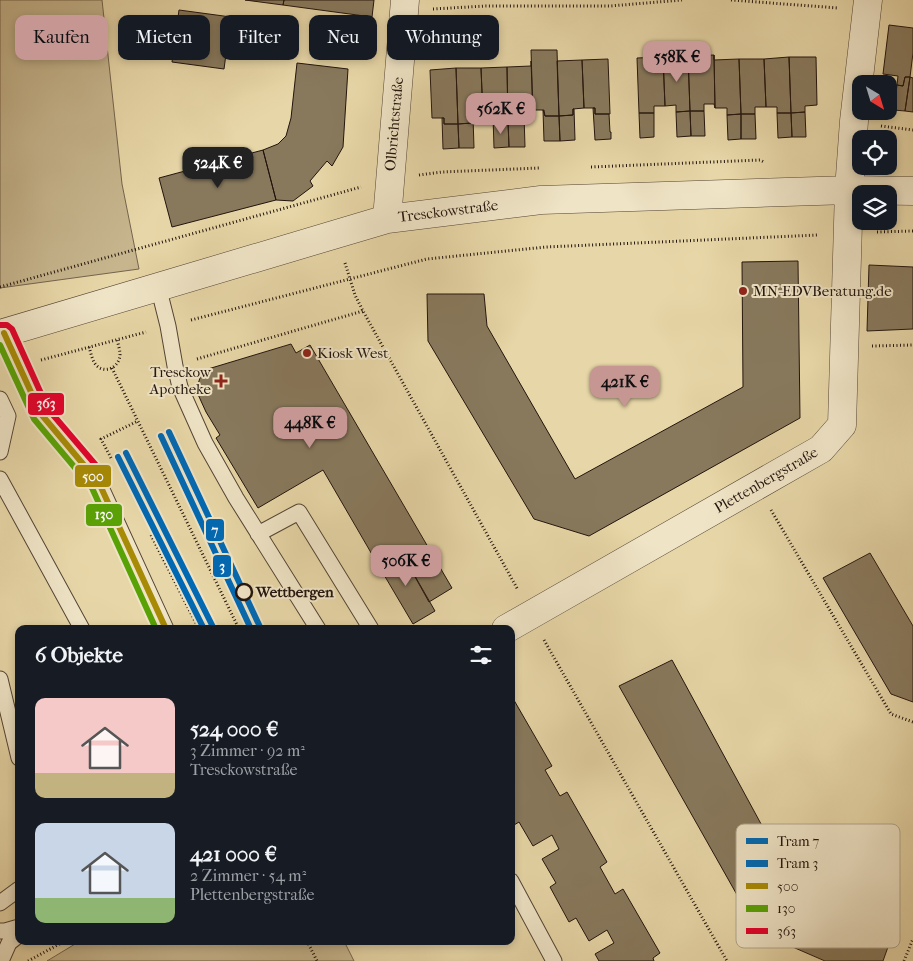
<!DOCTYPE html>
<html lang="de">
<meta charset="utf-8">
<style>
:root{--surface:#171b24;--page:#20242c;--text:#f1f3f6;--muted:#9ea1a6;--accent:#c59692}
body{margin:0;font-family:"IM FELL French Canon",serif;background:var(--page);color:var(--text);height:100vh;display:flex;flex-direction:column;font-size:19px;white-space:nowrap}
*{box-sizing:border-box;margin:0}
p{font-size:16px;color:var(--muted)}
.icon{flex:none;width:28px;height:28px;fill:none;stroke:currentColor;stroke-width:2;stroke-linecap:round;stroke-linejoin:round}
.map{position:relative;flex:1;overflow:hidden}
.details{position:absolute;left:15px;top:625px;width:500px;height:320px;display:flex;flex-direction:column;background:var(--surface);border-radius:10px;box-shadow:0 2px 8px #0003}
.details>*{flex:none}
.banner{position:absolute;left:15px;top:15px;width:500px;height:45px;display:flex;gap:10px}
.needle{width:32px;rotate:142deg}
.buttons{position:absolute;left:852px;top:75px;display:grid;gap:10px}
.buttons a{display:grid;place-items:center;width:45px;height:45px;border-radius:10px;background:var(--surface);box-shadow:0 2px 8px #0003;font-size:25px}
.price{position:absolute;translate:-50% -42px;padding:0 11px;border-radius:10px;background:var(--accent);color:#111;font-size:16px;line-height:32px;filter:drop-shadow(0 1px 2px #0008)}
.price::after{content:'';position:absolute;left:50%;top:30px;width:15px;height:11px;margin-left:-8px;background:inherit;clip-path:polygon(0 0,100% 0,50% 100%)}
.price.current{background:#222;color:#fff}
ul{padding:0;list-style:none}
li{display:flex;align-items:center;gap:15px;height:125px;padding:0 20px}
li span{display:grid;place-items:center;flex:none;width:140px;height:100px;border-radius:10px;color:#555}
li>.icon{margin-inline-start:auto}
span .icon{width:60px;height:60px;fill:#fffc;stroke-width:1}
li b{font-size:21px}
h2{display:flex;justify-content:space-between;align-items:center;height:60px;padding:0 20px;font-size:21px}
.pill{padding:0 18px;border-radius:10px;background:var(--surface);box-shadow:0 2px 8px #0003;font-size:18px;line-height:45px}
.pill.current{background:var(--accent);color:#111}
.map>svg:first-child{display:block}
.green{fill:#c6b58d;stroke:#74644d}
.building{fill:#88795d;stroke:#22140d}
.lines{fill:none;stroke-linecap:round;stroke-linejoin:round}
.lane-casing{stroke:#534434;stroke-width:17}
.street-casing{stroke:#534434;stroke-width:29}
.path{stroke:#22140d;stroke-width:3;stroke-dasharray:1 2.5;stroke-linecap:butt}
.lane{stroke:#efe4c6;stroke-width:15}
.street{stroke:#efe4c6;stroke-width:28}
.bus-1-casing{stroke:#efe4c6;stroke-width:10}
.bus-2-casing{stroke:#efe4c6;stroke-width:10}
.bus-3-casing{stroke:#efe4c6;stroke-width:10}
.bus-1{stroke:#a78a05;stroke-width:6}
.bus-2{stroke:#59a205;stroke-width:6}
.bus-3{stroke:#e4002b;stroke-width:6}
.tram-1-casing{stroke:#efe4c6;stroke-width:10}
.tram-2-casing{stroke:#efe4c6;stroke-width:10}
.tram-1{stroke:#0069b4;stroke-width:6}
.tram-2{stroke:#0069b4;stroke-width:6}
.poi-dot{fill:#8f2418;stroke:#efe4c6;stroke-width:2}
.stop-dot{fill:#efe4c6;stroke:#22140d;stroke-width:2.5}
.labels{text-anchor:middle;stroke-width:4;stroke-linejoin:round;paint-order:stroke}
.street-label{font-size:15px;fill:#22140d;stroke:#efe4c6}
.poi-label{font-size:15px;fill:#22140d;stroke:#efe4c6;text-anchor:start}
.stop-label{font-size:15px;font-weight:bold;fill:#22140d;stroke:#efe4c6;text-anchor:start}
.key{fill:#efe4c6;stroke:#b2a68e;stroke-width:1}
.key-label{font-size:14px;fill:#22140d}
.line-badge{stroke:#efe4c6;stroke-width:2}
.badge-label{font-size:14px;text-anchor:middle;font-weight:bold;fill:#fff}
</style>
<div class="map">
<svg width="913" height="961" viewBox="0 0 913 961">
<rect width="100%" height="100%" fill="#e7d6a7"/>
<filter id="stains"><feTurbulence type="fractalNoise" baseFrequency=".004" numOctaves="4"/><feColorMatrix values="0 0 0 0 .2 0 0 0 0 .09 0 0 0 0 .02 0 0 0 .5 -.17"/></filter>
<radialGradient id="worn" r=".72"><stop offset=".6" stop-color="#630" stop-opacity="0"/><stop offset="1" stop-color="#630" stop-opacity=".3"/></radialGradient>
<path class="green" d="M0,0h102l20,184 17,85 -139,19z
M80,941h264l10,20h-307z"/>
<path class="building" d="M245,0h39l-1,5z
M284,0h90l-2,17 -89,-12z
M179,10l52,7 -7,52 -52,-7z
M889,25l24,3v25l-3,24h-5l-2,9 -6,-1 1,-9 -15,-2z
M531,50h26l2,66h-14l-1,-6h-10l-1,5z
M714,55v5l25,-1 2,55 -14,1v-7h-12z
M714,55l1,53 -1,-4h-10v7h-14l-2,-55z
M688,56l2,55 -14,1v-7l-11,1 -2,-49z
M663,57l2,49h-11v7h-15l-2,-55z
M789,57h27l1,48 -12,1v6l-14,1z
M789,57l2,56h-14v-6h-11l-2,-48z
M608,59l2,55h-15v-6h-11l-2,-48z
M739,59h25l2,48h-11v7h-14z
M582,60l2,48 -11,1v6l-14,1 -2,-55z
M531,61l2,54h-11v7h-14l-1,-55 24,-1z
M297,63l51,6 -5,78 -11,19 -5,-5 -17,20 3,5 -20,15 -17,-1 -13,-50 15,-6 8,-8 5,-18z
M507,67l1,55 -14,1v-7h-11l-2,-48z
M456,68l2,56h-14v-6h-12l-2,-48z
M456,68h25l2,48 -11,1v6l-14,1z
M905,77h5l-5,34 -11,-1 3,-25 6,1z
M910,77l3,1v34l-8,-1z
M593,108h2v6h14l1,18h1v7l-16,1z
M573,109h1l1,31 -15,1 -1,-25 14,-1z
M543,110l2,6h14l1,25h-16z
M690,111l1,25 -14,1 -1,-25z
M690,111h14l1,25h-14z
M805,112l1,25h-14l-1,-24z
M639,113h15v24l-14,1z
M777,113h14l1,24 -14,1z
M741,114h14l1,25h-15z
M741,114v25l-13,1 -1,-25z
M522,115h2l1,32h-16l-1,-25h14z
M493,116l1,7 14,-1 1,25 -15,1z
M472,117h1l1,31h-15l-1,-24 14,-1z
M442,118h2v6h14l1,24 -16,1z
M263,150l13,50 -104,27 -13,-49z
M798,261l2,157 -211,118 -55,-17 -106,-178 -1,-47h57l3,32 88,153 168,-92 -1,-125z
M869,265l44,2v62l-46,2z
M291,344l5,9 14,-8 142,243 -23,14 -29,-52 -23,13 -54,-93 -65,38 -42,-70 4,-3 -14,-23 -10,-22 5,-15 7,-6z
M400,550l35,61 -22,13 -36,-61z
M870,553l43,73v76l-22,-8 -68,-116z
M672,660l126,232 96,38 -11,31h-58l-67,-29 -139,-246z
M511,695l41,71 -7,4 15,26 7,-4 40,70 -7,5 15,27 8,-5 37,64 -7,5 1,3h-55l-4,-7 19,-11 -7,-13 -18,11 -13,-23 -7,4 -19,-35 6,-4 -14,-24 17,-10 -7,-14 -19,11 -14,-24 -5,3 -3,-4z"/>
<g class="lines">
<g class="lane-casing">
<path id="lane" d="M158,286l10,40 7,40 5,21 25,56 31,55 82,131
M4,333l37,81 58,69 67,146
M0,399l8,17 -8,36
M0,479l82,150
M258,534l41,-22 72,117
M0,679l19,79
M511,881l43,80
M0,903l19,-14
M0,931h5l14,-4
M1,961l8,-18 10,-8"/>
</g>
<g class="street-casing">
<path id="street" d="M387,219l18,-219
M0,334l387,-115 154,-19 308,-10 64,1
M506,629l315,-180 21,-24 7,-235 5,-69 14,-121"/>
</g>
<path class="path" d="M731,0l107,8
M433,9l53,-3h124l72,-6
M881,126l32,4
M591,167l169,-7 4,2
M419,175l23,-3 97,-4
M877,232l36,-1
M345,263l10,32 8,16 155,279
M0,287l361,-100
M191,320l236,-61 119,-12 272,-12
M872,346l41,-1
M89,347c2,6 3,14 8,19 9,8 22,1 23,-11 0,-5 -2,-11 -3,-16
M197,359l166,-48
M41,360l105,-28
M112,368l127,261
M111,458l-10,-19 37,-18
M771,510l120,204 22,8
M151,535l48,94
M544,640l183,321
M307,941l10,20
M28,961l37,-20
M904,961l9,-22"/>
<use href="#lane" class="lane"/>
<use href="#street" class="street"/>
<g class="bus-1-casing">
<path id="bus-1" d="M4,333l37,81 58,69 67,146"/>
</g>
<g class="bus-2-casing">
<path id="bus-2" d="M0,345l34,74 58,69 64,141"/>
</g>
<g class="bus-3-casing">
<path id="bus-3" d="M0,325h7l5,4 36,80 58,68"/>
</g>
<use href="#bus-1" class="bus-1"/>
<use href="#bus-2" class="bus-2"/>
<use href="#bus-3" class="bus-3"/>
<g class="tram-1-casing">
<path id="tram-1" d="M169,432l92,197
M126,453l88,176"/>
</g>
<g class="tram-2-casing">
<path id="tram-2" d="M161,436l90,193
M118,457l86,172"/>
</g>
<use href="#tram-1" class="tram-1"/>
<use href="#tram-2" class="tram-2"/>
</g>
<g class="poi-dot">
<circle cx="743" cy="291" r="5"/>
<circle cx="307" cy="353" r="5"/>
<path d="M218.5 373.5h5v5h5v5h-5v5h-5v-5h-5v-5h5z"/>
</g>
<circle class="stop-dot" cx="244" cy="592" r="8"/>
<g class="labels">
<g class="street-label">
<text transform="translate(394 124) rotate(-85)" y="5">Olbrichtstraße</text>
<text transform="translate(448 211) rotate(-7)" y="5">Tresckowstraße</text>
<text transform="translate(766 480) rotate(-30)" y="5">Plettenbergstraße</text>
</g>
<g class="poi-label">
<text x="753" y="296">MN-EDVBeratung.de</text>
<text x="317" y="358">Kiosk West</text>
<text x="211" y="377" text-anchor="end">Tresckow<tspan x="211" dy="17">Apotheke</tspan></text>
</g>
<g class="stop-label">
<text x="256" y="597">Wettbergen</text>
</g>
</g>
<rect x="736" y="824" width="164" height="124" rx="8" class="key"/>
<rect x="746" y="838" width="22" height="6" fill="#0069b4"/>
<rect x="746" y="860" width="22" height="7" fill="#0069b4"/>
<rect x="746" y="883" width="22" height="6" fill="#a78a05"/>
<rect x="746" y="905" width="22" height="7" fill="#59a205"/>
<rect x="746" y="928" width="22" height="6" fill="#e4002b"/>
<g class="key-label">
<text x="777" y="846">Tram 7</text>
<text x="777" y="868">Tram 3</text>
<text x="777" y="891">500</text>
<text x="777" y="913">130</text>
<text x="777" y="936">363</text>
</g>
<g class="line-badge">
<rect x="27" y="392" width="38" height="24" rx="5" fill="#e4002b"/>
<rect x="74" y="464" width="38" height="24" rx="5" fill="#a78a05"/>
<rect x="85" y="503" width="38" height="24" rx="5" fill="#59a205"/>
<rect x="205" y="518" width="20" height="24" rx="5" fill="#0069b4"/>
<rect x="212" y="554" width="20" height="24" rx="5" fill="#0069b4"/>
</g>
<g class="badge-label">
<text x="46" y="408">363</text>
<text x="93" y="481">500</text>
<text x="104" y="519">130</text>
<text x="215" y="535">7</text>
<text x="222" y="571">3</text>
</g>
<rect width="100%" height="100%" filter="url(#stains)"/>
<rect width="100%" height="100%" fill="url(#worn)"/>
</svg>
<div class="buttons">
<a><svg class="needle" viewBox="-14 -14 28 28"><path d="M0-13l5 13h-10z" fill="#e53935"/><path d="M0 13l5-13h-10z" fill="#9ea1a6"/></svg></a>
<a><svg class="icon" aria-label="locate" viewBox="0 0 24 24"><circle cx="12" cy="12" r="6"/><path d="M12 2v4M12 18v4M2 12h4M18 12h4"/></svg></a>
<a><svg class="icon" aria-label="layers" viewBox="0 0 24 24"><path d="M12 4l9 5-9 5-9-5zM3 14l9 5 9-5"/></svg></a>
</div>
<b class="price" style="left:677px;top:83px">558K €</b>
<b class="price" style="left:501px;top:135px">562K €</b>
<b class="price current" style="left:218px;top:189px">524K €</b>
<b class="price" style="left:625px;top:408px">421K €</b>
<b class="price" style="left:310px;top:449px">448K €</b>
<b class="price" style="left:406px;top:587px">506K €</b>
<div class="banner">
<a class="pill current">Kaufen</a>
<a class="pill">Mieten</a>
<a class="pill">Filter</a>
<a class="pill">Neu</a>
<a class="pill">Wohnung</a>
</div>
<section class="details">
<h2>6 Objekte<svg class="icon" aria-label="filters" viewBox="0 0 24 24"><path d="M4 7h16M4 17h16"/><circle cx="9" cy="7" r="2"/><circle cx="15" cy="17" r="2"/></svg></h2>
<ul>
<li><span style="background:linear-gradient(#f6c9c9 75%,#c2b280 0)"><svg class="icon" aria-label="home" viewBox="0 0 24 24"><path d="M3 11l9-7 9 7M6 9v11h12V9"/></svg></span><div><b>524 000 €</b><p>3 Zimmer · 92 m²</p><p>Tresckowstraße</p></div></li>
<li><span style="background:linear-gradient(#c9d6e8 75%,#8fb573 0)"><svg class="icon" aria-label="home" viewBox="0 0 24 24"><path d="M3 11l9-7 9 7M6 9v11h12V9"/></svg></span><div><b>421 000 €</b><p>2 Zimmer · 54 m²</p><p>Plettenbergstraße</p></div></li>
</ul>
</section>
</div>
